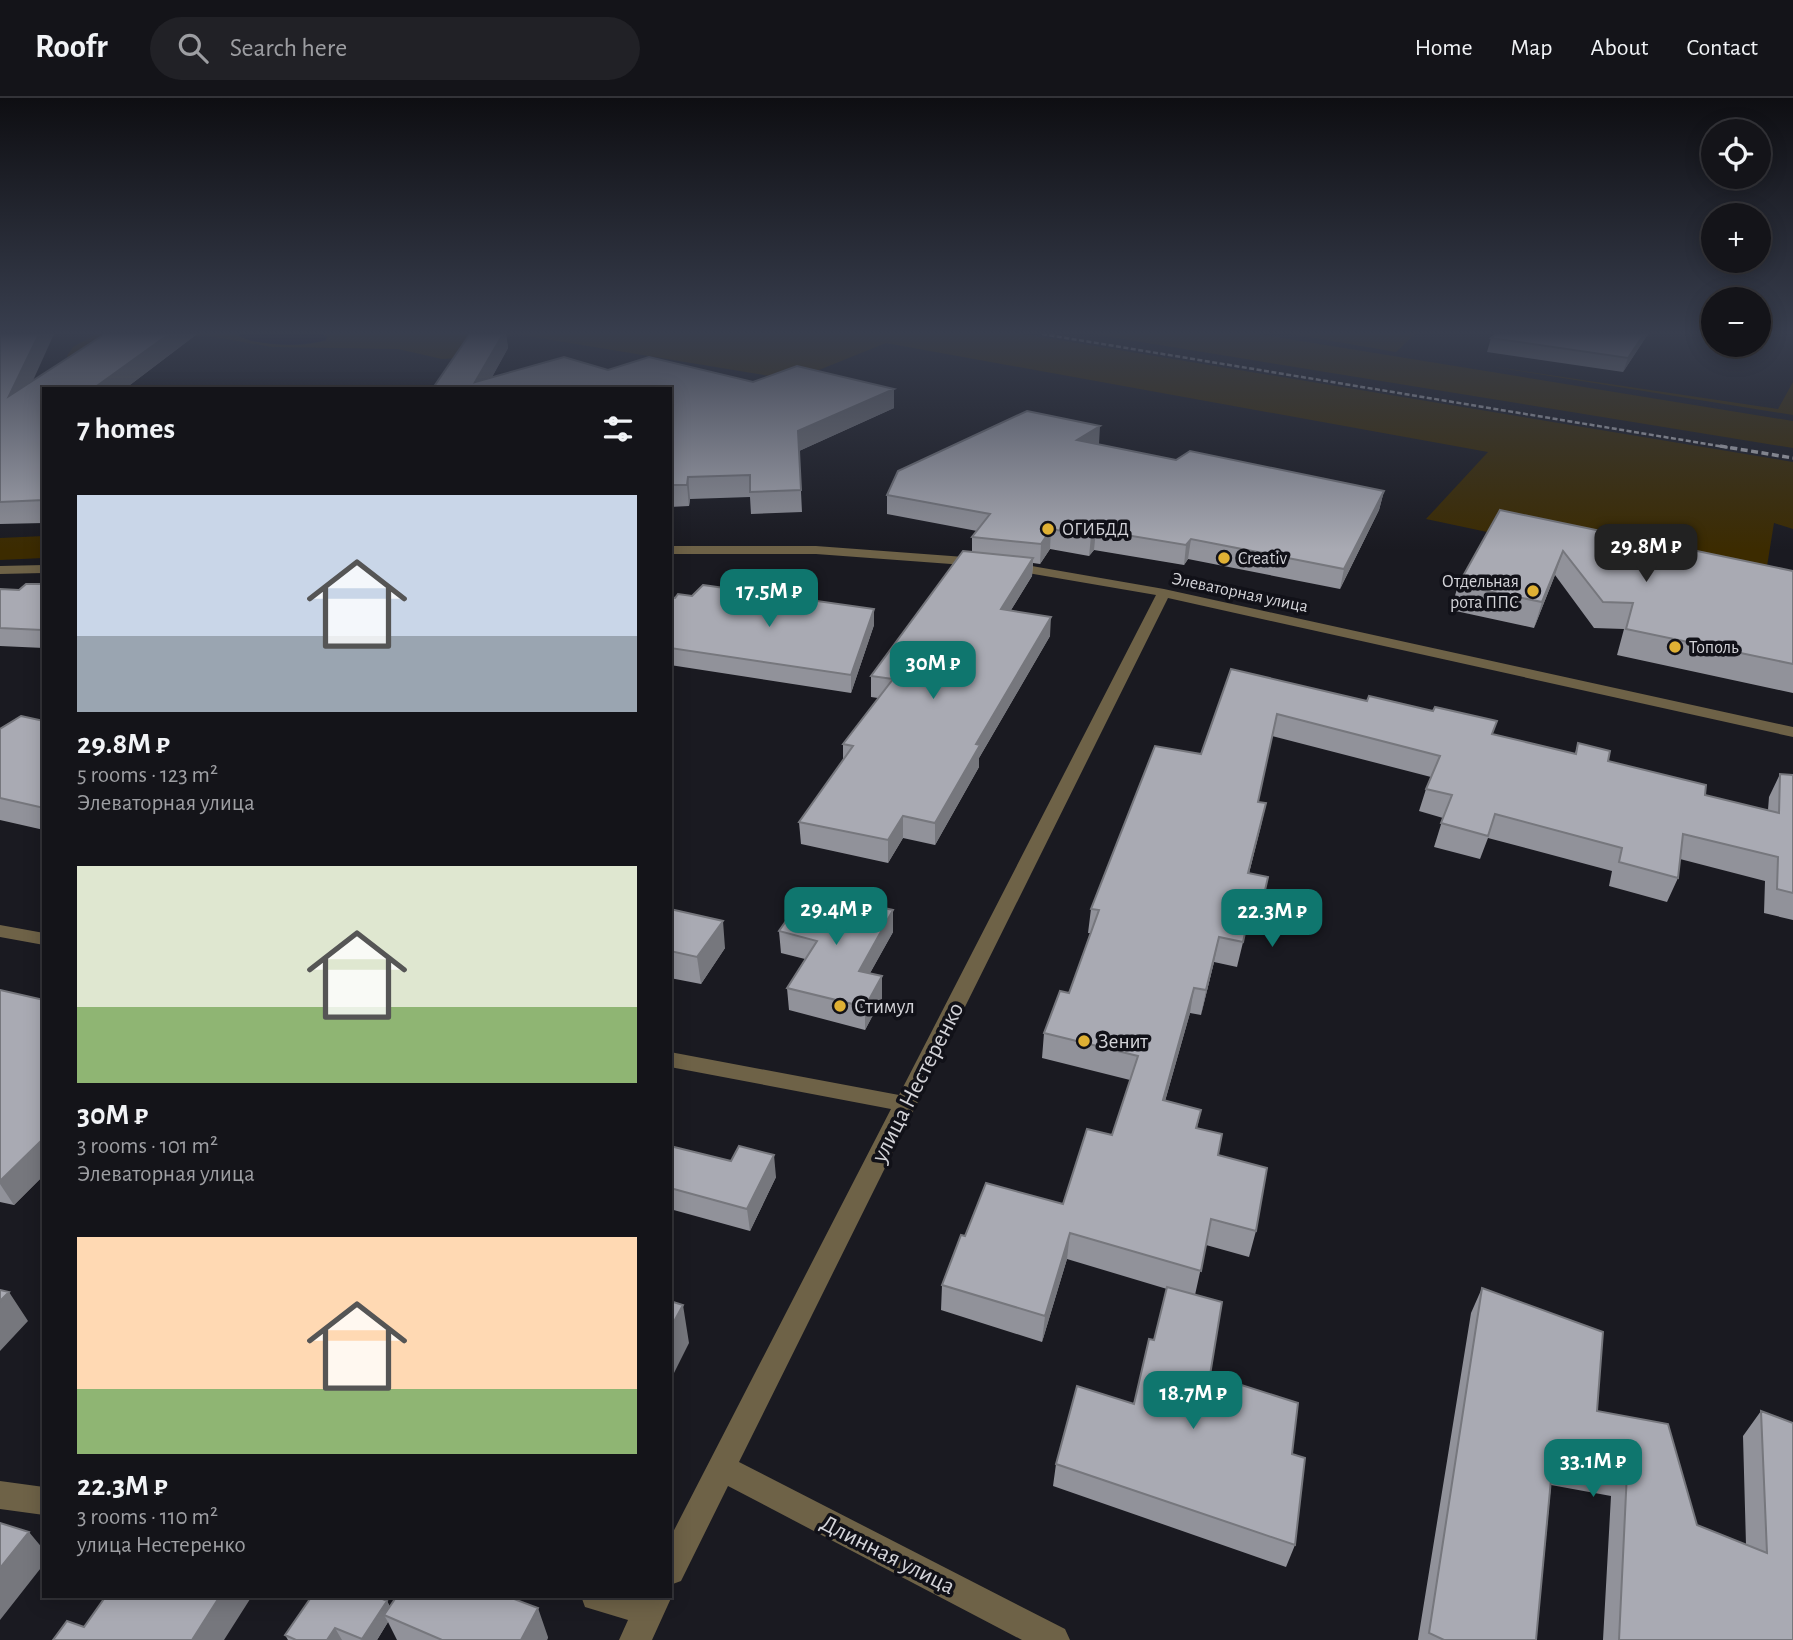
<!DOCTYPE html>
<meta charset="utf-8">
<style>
:root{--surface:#141419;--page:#212126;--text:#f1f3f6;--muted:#9d9ea2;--line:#333338;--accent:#0f766e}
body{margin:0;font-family:"Alegreya Sans",sans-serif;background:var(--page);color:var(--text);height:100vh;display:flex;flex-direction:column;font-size:26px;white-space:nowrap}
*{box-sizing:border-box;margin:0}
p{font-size:23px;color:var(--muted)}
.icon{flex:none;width:38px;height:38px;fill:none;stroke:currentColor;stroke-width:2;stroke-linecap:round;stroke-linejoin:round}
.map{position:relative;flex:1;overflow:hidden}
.side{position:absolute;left:42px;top:289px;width:630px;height:1211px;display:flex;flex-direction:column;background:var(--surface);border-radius:0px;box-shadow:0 4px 18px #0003,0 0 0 2px var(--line)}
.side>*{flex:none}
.tools{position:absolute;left:1701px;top:21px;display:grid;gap:14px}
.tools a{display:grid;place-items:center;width:70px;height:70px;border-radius:50%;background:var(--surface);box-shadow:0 4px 18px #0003,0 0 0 2px var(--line);font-size:35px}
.price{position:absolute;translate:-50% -60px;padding:0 16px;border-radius:14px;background:var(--accent);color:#fff;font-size:23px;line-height:46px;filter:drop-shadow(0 2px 4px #0008)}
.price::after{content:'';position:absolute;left:50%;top:42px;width:21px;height:16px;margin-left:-10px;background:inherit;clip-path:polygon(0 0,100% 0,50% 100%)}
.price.selected{background:#222;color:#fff}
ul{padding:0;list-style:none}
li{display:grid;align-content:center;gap:14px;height:371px;padding:0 35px}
li span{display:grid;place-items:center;height:217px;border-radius:0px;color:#555}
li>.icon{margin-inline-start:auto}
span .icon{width:126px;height:126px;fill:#fffc;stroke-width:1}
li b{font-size:30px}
h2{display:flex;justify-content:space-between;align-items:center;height:84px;padding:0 35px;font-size:30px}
header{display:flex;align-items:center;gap:42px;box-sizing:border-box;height:98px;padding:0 35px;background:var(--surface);border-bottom:2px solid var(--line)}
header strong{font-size:33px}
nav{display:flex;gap:38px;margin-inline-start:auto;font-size:24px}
.search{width:490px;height:63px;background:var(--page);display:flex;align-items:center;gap:18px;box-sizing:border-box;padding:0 24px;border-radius:38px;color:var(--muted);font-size:26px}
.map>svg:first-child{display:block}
.green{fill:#3c2b00}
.water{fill:#070024}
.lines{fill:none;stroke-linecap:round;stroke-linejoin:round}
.minor{fill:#6e6247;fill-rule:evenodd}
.rail-far1{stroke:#bcbcc1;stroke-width:2.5;stroke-dasharray:5 2.5;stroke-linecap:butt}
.rail{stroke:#bcbcc1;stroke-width:3.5;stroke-dasharray:7 3.5;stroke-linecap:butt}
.wall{fill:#91929a}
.shaded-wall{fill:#76777d}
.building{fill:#a9aab3;stroke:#76777d;stroke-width:2}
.poi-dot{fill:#dfb034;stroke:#111118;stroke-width:2.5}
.labels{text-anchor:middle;stroke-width:7;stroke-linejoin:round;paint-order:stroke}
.far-poi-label{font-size:18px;fill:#d3d3d8;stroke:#111118;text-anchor:start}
.far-street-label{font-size:18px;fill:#d3d3d8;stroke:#111118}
.poi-label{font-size:21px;fill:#d3d3d8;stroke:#111118;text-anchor:start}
.near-street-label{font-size:24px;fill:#d3d3d8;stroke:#111118}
</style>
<header>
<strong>Roofr</strong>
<div class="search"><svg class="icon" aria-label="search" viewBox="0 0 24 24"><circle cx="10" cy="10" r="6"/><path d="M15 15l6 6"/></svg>Search here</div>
<nav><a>Home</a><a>Map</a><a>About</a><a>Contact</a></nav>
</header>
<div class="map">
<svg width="1793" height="1542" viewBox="0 0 1793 1542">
<rect width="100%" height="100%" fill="#1a1a21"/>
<path class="green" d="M96,236h144l-2,2c25,9 62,13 88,4l1,-4 -6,-2h702l770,128v67l-19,-6 -11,68 -337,-72 62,-67 -602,-109 -92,37 -279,-46 -41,13 -16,11 -16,1 -44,-10 -126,-2 -69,-12 -133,24 -3,-3 6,-9z
M1092,236h166l535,87v27z
M1291,236h124l-19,18z
M1482,267l296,44 15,-27v33z
M44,438v22l-44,2v-22z"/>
<path class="water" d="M240,236h81l6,2 -1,4c-19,6 -72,7 -88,-5z"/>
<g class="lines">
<path class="minor" d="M670,448h146l162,12 6,4 -6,4 -162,-12h-146z
M1009,464l155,27 629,138v10l-625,-139 -429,864 326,167 5,11h-48l-294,-154 -47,95 -11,4v-47l221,-429 -221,-42v-15l229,43 257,-500 -151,-26 -2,-3z
M44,467v8l-44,1v-8z
M0,827l44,8v12l-44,-8z
M0,1383l44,6v28l-44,-6z
M670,1493l2,5 -20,44h-33l9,-20 -43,-13 -4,-11h89z"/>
<path class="rail-far1" d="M1042,236l689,114"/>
<path class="rail" d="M1720,348l73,12"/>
</g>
<path class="wall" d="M0,236l33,47 164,-47 -71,54h-82v135l-44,1z
M470,236h36l2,14 -16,29 116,-7 145,12 141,26 -95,43 3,61 -51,2 -1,-17 -60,2 -1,7 -19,1v-119h-237z
M1648,236l-25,38 -136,-20 4,-14z
M1098,346l78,16 208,31 -5,19 -39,79 -152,-30 -4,6 -90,-15 -5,6 -39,-7 -10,15 -7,-1 -1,13 -21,34 39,26 -71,122v9l-44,78 -32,-7 -15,25 -87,-19 -2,-22 44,-62v-16l35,-46 -7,-1v-21l101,-124v-15l5,-6 -90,-17v-19l212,-51z
M1500,412l293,61v122l-176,-38 7,-26 -30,-1 -39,-53 -21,53 -83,-18 7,-25z
M44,486v64l-44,-2v-57l19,1z
M670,499l204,28 -23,68 -181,-28z
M1231,571l344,85 3,-11 30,18 97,34 63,15 1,-13 11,-23 13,1v145l-29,-7 1,-32 -85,-22 -2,19 -11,24 -58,-16 3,-15 -124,-33 -8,21 -46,-12 9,-29 -24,-7 7,-22 5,-12 -159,-41 -14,66 8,1 -17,70 19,4 -12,56 -10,-3 -9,37 -23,-5 -13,53 -11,-2 -25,88 36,9 -4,18 21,27 38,76 -7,26 -43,-12 -11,50 15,80 82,79 3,91 -9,22 -233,-81 3,-22 78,-60 20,-64 13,-51 -100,-30 -25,83 -101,-32 1,-25 23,-49 98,-32 49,-69 18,-55 -88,-22 2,-25 25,-40 22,-60h-3l3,-24 110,-155z
M44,623v109l-44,-10v-91z
M670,811l55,39 -24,36 -31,-6z
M779,833l114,1 -23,41 12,25 -17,32 -76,-20 -2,-22 18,-29 -24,-6z
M0,892l44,10v175l-30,30 -14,-3z
M670,1048l106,31 -26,54 -80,-22z
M1482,1190l115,123 100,114 49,20 -3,-109 18,-25 32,229h-190l8,-144 -60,-11 -15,155h-118l53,-327z
M387,1503l3,6 158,30 -1,3h-150l-9,-18 -11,18h-89l-3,-5z"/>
<path class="shaded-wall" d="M39,236h15l-37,82 -8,-20z
M169,236h28l-71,54h-32z
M503,236h3l2,14 -22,40 -11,-6z
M1644,236h4l-25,38 5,-14z
M894,291v19l-95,43 -1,-20z
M1100,328l-1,18 -24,13 2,-17z
M688,379l2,22 -1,7 -2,-21z
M1384,393l-5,19 -39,79 4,-20z
M1051,431l-1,20 -10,15 1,-20z
M1096,432l-2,20 -5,6 2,-20z
M1191,441l-3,20 -4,6 2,-20z
M1563,453l-8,24 -21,53 8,-26z
M1033,460l-1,18 -32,52 1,-19z
M874,511v16l-23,68v-18z
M1051,519l-1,19 -71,122v9l-44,78v-22l41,-79z
M1266,705l-5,23 -18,71 5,-24z
M903,718v22l-15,25v-23z
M893,812v22l-34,61v-22z
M723,823l2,27 -24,36 -4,-27z
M1219,839l-5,25 -13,53 5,-25z
M882,878v22l-17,32v-23z
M1194,890l-4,25 -32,113 5,-26z
M44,1040v37l-30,30 -14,-21v-3z
M774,1057l2,22 -26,54 -3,-22z
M1070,1135l-3,26 -25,83 3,-26z
M9,1194l19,29 -28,30v-50z
M683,1207l6,38 -19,38v-52z
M29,1434l15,18v14l-44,56v-52z
M220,1498h32l-28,44h-32z
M387,1503l7,13 -10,1 4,7 -11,18h-14l-1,-1z
M538,1510l10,29 -1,3h-26z
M335,1530l7,12h-15z"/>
<path class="building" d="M0,236h39l-30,62 96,-62h64l-75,54h-50v112l-44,2z
M470,236h33l-28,48 89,-25 44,13 41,-13 104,25 44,-16 97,23 -96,42 3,59 -51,2v-17l-62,2 -1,8h-17v-97h-237z
M1496,236h148l-16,24 -137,-20z
M1027,313l73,15 -23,14 99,20 14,-9 194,40 -40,78 -153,-30 -5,6 -90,-15 -5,6 -40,-7 -10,15 -69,-7 18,-23 -103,-19 11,-24z
M1500,412l293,61v93l-167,-35 7,-26 -30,-1 -40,-51 -21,51 -84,-17z
M963,453l70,7 -32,51 50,8 -75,127 4,1 -45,78 -32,-7 -15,24 -89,-18 54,-76 -10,-2 50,-65 -22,-3z
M26,486h18v45l-2,1 -42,-2v-39l19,1z
M703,487l171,24 -23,66 -181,-27v-51l5,1 3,-4 14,2z
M1231,571l136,32 2,-5 64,15 2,-4 62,14 -5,13 84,20 2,-11 32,8 -2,10 98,24 -1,10 74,18 1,-39 13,1v118l-16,-4 1,-32 -95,-23 -5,44 -59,-16 3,-14 -127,-34 -7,22 -47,-13 11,-28 -26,-6 14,-33 -163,-42 -19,88 8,1 -18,70 20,4 -7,31 -10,-2 -8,36 -24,-5 -13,53 -12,-2 -31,112 38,10 -5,18 26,6 -4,21 49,13 -11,63 -45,-12 -10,52 -131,-38 -25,83 -103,-31 19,-50 4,1 21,-53 77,21 24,-75 25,6 26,-79 -94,-23 16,-42 9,2 30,-83 -8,-1 64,-163 46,8z
M21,618l23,5v87l-44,-10v-69z
M807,793l86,19 -34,61 23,5 -17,31 -78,-19 30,-47 -38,-10z
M670,811l53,12 -26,36 -27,-6z
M0,892l44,10v138l-44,43z
M670,1048l61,15 8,-15 35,9 -27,54 -77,-21z
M1167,1189l55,15 -12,73 88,28 -6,51 13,4 -10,87 -239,-81 21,-78 57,18 15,-65 5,1z
M1482,1190l121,44 -6,79 71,13 29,101 70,28 -6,-142 32,12v217h-174l8,-168 -74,-14 -17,182h-92l-15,-7z
M0,1192l9,2 -9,9z
M670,1203l13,4 -13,24z
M0,1425l29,9 -29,36z
M106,1498h114l-28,44h-139l14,-19 17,6z
M312,1498h64l11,5 -25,38 -27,-11 -8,12h-31l-11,-5z
M397,1498h109l32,12 -17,32h-79l-58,-25z"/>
<linearGradient id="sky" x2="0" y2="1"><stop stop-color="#0e0e12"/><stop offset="0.52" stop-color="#383e4e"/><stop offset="1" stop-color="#383e4e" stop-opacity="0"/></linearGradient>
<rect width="1793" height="452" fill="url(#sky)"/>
<g class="poi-dot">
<circle cx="1048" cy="431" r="7"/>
<circle cx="1224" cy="460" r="7"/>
<circle cx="1533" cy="493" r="7"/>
<circle cx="1675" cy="549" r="7"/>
<circle cx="840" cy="908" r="7"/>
<circle cx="1084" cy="943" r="7"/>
</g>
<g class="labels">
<g class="far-poi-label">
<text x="1062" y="437">ОГИБДД</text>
<text x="1238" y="466">Creativ</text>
<text x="1519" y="489" text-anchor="end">Отдельная<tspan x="1519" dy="21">рота ППС</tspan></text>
<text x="1689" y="555">Тополь</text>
</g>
<g class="far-street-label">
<text transform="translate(1240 494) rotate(12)" y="6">Элеваторная улица</text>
</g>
<g class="poi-label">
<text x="854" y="915">Стимул</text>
<text x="1098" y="950">Зенит</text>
</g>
<g class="near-street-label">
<text transform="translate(917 984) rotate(-63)" y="8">улица Нестеренко</text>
<text transform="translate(888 1456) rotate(27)" y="8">Длинная улица</text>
</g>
</g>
</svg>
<div class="tools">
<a><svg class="icon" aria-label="locate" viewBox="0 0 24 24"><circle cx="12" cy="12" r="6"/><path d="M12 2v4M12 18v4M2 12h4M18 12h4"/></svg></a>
<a>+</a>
<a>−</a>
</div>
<b class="price selected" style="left:1646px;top:486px">29.8M ₽</b>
<b class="price" style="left:769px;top:531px">17.5M ₽</b>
<b class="price" style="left:933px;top:603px">30M ₽</b>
<b class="price" style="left:836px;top:849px">29.4M ₽</b>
<b class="price" style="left:1272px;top:851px">22.3M ₽</b>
<b class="price" style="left:1193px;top:1333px">18.7M ₽</b>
<b class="price" style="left:1593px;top:1401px">33.1M ₽</b>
<section class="side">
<h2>7 homes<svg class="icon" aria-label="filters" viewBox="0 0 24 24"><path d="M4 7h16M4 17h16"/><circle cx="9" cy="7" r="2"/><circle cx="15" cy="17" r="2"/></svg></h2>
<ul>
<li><span style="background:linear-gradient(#c9d6e8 65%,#9aa5b1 0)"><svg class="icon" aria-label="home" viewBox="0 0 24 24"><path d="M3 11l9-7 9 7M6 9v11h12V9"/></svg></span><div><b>29.8M ₽</b><p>5 rooms · 123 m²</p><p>Элеваторная улица</p></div></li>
<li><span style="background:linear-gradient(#dfe7d0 65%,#8fb573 0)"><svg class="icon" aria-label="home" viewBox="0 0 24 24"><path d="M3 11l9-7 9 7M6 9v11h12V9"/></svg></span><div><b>30M ₽</b><p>3 rooms · 101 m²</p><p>Элеваторная улица</p></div></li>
<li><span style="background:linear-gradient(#ffd9b3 70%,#8fb573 0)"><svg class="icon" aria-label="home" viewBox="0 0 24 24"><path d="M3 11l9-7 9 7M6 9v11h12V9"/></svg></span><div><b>22.3M ₽</b><p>3 rooms · 110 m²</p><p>улица Нестеренко</p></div></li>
</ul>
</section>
</div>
